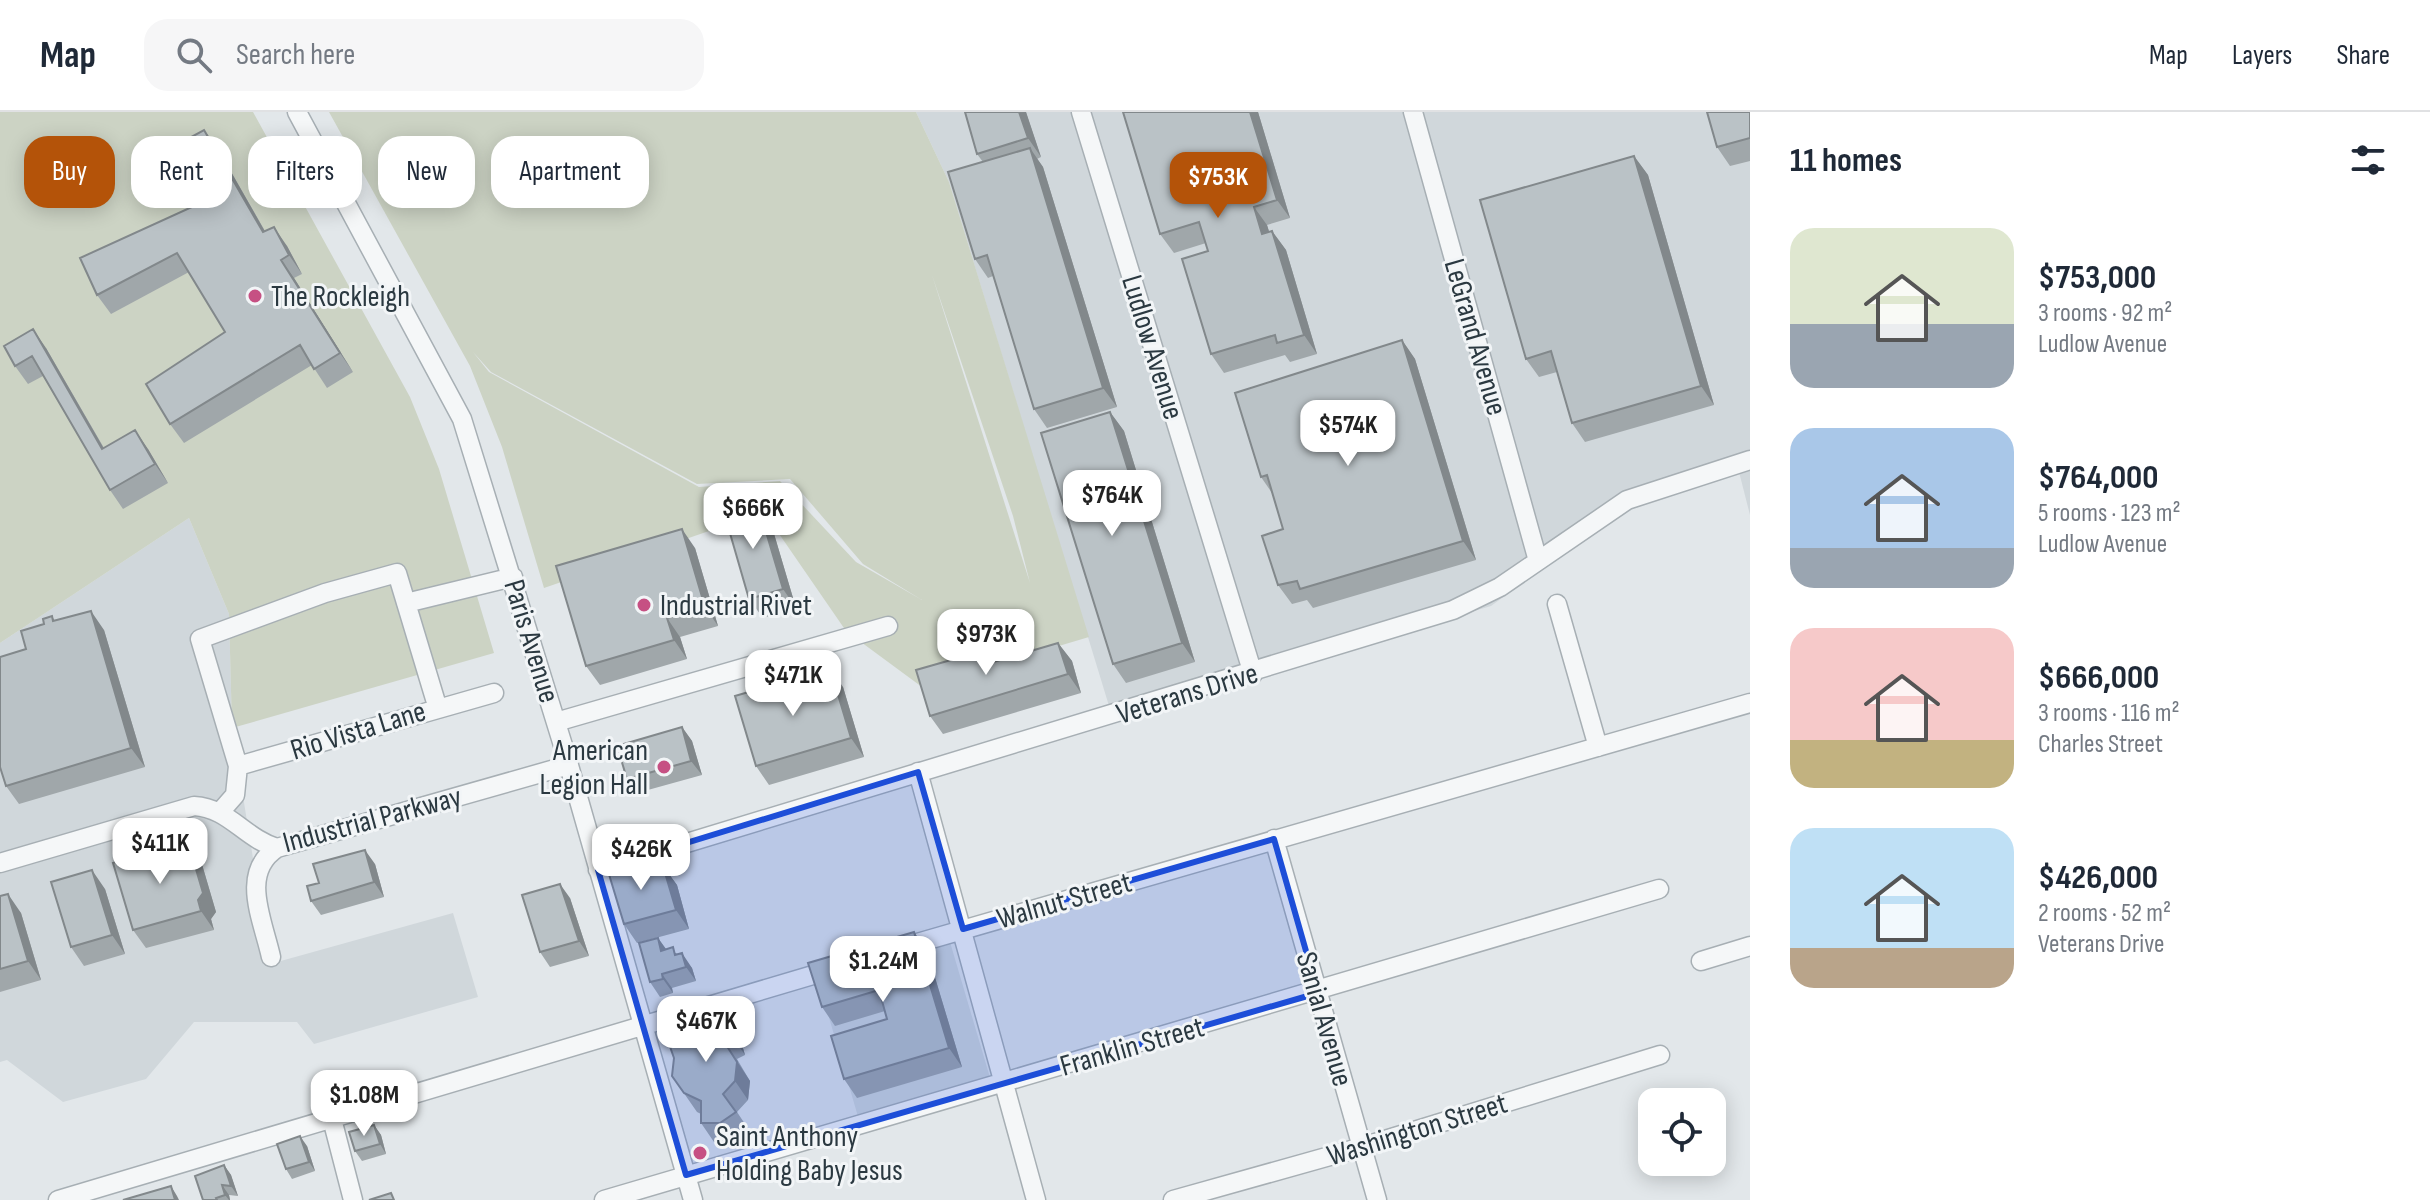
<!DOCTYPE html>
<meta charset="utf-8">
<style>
:root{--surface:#fff;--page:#f6f6f7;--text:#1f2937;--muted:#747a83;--line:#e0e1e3;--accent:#b45309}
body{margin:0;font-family:"Sofia Sans Condensed",sans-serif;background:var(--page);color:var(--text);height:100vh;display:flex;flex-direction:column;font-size:30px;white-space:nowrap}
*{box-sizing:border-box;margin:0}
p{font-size:26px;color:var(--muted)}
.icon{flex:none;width:44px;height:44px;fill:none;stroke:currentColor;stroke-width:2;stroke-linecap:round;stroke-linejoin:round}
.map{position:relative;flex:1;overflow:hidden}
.details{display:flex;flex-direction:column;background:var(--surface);width:680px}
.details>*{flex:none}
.guide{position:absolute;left:24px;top:24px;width:760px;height:72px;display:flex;gap:16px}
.buttons{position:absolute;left:1638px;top:976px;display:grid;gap:16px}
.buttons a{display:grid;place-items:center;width:88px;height:88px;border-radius:16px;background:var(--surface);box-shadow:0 4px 20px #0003;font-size:40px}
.price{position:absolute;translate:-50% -68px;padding:0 18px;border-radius:16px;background:#fff;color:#222;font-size:26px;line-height:52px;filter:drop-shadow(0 2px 4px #0008)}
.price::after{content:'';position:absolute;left:50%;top:48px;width:24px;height:18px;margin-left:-12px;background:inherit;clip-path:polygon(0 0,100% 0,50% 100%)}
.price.on{background:var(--accent);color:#fff}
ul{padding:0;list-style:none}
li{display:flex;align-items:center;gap:24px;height:200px;padding:0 40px}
li span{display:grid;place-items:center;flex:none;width:224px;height:160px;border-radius:24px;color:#555}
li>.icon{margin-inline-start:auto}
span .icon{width:96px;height:96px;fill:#fffc;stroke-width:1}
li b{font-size:34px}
h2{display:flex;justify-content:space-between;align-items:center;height:96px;padding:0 40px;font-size:34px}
.pill{padding:0 28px;border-radius:24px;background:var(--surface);box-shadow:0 4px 20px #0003;font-size:28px;line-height:72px}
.pill.on{background:var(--accent);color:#fff}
header{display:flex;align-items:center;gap:48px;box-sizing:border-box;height:112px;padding:0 40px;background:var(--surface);border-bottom:2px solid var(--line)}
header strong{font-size:38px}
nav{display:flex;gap:44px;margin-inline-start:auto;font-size:28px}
.search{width:560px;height:72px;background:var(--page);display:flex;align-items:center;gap:20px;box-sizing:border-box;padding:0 28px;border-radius:24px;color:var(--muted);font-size:30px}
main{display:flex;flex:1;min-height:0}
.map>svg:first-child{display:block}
.built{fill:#d0d7db}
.green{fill:#ccd3c4;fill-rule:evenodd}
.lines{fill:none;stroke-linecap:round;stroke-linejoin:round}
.minor-casing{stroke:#a7afb4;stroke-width:21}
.minor{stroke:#f5f7f8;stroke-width:18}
.wall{fill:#a0a7aa}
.shaded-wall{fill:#82888b}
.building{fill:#bac2c6;stroke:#82888b;stroke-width:2}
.marked{fill:#1d4ed8;fill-opacity:0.2;stroke:#1d4ed8;stroke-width:6;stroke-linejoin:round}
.poi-dot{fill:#c65083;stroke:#f2f5f7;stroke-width:3}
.labels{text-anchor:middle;stroke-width:6;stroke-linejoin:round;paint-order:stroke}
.poi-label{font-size:30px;fill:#2b3941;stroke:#f2f5f7;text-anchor:start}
.street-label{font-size:30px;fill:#2b3941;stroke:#f2f5f7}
</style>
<header>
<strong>Map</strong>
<div class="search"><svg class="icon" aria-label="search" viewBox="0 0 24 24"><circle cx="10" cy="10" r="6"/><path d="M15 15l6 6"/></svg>Search here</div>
<nav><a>Map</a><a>Layers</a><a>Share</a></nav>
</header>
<main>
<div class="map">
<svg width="1750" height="1088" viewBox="0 0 1750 1088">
<rect width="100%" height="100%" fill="#e2e7ea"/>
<path class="built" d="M916,0h834v403l-13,-51 -85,25 -161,117 -378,113 -164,-537z
M189,406l40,96 3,114 38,236 183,-51 25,84 -164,47 -17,-22h-103l-48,57 -83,23 -56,-42 -7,2v-419z
M950,830l41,139 -132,39 -41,-140z"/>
<path class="green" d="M0,0h253l157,285 29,72 55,184 -262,75 -3,-114 -40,-96 -189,125z
M329,0h587l33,70 140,455 -167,50 -76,-56 -82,-119 -220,76 -42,-141 -32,-81zM932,163l81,241 17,67zM473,240l18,20 206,112 93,-5 73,85 59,36 -66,-38 -76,-81 -81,6 -210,-115z"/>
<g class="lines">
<g class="minor-casing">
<path id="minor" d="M297,0l165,307 104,336 127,445
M1081,0l172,562
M1413,0l125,449
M406,491l107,-26
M1557,492l41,143
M438,597l56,-16
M556,610l332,-96
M918,660l118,428
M221,699l14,-16 3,-29 -38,-127 125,-46 72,-20 41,136 -200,57
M1274,727l103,361
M0,751l194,-57c35,2 50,32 83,42l292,-83
M598,758l855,-260 47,-23 127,-87 123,-40
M900,836l850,-245
M271,845c-8,-37 -32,-84 6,-109
M1701,849l49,-15
M332,1007l21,81
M58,1088l775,-231
M604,1088l1055,-311
M1173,1088l189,-53 298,-92"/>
</g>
<use href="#minor" class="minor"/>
</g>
<path class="wall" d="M965,0h61l15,45 -4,2 6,8 74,240 -70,21 -13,-19 -41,-133 -5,2 -13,-19 8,-97 -6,-8z
M1258,0l32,106 -23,7 2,7 3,-1 14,19 31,104 -27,8 -5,-7 -61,18 -13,-19 -3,-103 -2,-8 -32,10 -14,-19z
M1750,0v49l-20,5 -13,-19z
M204,18l14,19 47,82 22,15 15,28 -8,4 59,94 -26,16 -15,-23 -128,78 -14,-19 55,-92 -36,-60 -78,42 -14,-19 119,-99z
M1634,44l14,19 66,230 -129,37 -13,-19 -15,-51 -18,5 -13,-18z
M1402,228l13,19 61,201 -163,48 -6,-8 -15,4 -14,-19 5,-56 -11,-36 -11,-16z
M46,236l58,100 44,1 20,34 -45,26 -13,-19 -67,-114 -15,8 -13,-18z
M1110,300l14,19 71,231 -69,21 -13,-19z
M740,392l5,8 14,-4 13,19 24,81 -33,10 -14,-19z
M695,436l23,78 -38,11 7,22 -87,26 -14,-19z
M52,504l3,5 49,9 41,137 -126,37 -13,-18 38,-162z
M1058,531l14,18 9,32 -138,41 -13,-18 56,-66 8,12z
M843,575l21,70 -95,28 -13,-19 29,-70z
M682,615l10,14 10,34 -65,18 -10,-14z
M188,730l13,19 15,51 -5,7 3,11 -68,18 -13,-18z
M375,752l9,33 -63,18 -10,-14 8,-18z
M663,754l14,19 12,44 -52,14 -13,-19 28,-55z
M105,777l20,65 -41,12 -13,-19z
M0,784l21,17 20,67 -41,12z
M570,786l19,58 -39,11 -10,-15z
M914,820l13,19 35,116 -105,31 -13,-19 43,-60 -2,-8 -50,15 -13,-19z
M658,826l8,11 12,5 14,14 4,13 -24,7 1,5 -13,4 -10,-15z
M735,909l10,34 -8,4 13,22 -2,19 -11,12 12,18 -16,12h-19l-13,-19v-9l-4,-2 -25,-36z
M374,1013l7,10 5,19 -24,7 -7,-10z
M307,1034l8,25 -23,8 -6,-10z
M224,1053l7,10 7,21 -9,-1 1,5h-27z"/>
<path class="shaded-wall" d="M1019,0h7l15,45 -13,-19z
M1250,0h8l32,106 -13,-18z
M204,18l14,19 58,102 -13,-19z
M1030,36l13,19 74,240 -14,-19z
M1634,44l14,19 66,230 -13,-19z
M1254,95l13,18 9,28 -14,-19z
M274,115l13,19 15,28 -13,-19z
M1272,119l14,19 31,104 -13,-19z
M281,148l13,18 59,94 -13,-19z
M33,217l13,19 69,120 -13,-19z
M1402,228l13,19 61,201 -13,-19z
M1110,300l14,19 71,231 -13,-19z
M135,318l13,19 20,34 -13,-19z
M759,396l13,19 24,81 -13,-19z
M682,417l13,19 23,78 -13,-19z
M91,499l13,19 41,137 -14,-19z
M667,506l13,19 7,22 -13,-19z
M1058,531l14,18 9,32 -13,-19z
M986,538l13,19 -9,-6z
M830,556l13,19 21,70 -13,-19z
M776,572l13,18 -9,-5z
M682,615l10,14 10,34 -11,-14z
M188,730l13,19 15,51 -5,7 3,11 -13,-19z
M365,738l10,14 9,33 -10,-15z
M663,754l14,19 12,44 -13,-19z
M92,758l13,19 20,65 -13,-19z
M560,772l10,14 19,58 -10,-15z
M8,782l13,19 20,67 -13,-19z
M914,820l13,19 35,116 -13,-19z
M658,826l10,14 -7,-1z
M682,841l10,15 4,13 -10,-14z
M662,862l10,14 1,5 -10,-14z
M721,890l14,19 10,34 -13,-19z
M723,928l27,41 -2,19 -13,-19z
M374,1013l7,10 5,19 -6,-10z
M300,1024l7,10 8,25 -6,-9z
M224,1053l7,10 7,21 -7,-10z
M222,1073l7,10 1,5h-1l-4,-5z
M171,1074l6,10 2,4h-4z"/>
<path class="building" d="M965,0h54l9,26 -51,16z
M1123,0h127l27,88 -23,7 8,27 10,-3 32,104 -27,8 -2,-8 -64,19 -29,-95 26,-8 -9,-29 -39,12z
M1707,0h43v26l-33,9z
M204,18l59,102 11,-5 15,28 -8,5 59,93 -26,16 -14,-24 -130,79 -24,-40 79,-52 -48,-79 -80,42 -17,-37 136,-62 -32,-55z
M1030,36l73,240 -69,21 -47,-154 -12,4 -27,-87z
M1634,44l67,230 -129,37 -21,-72 -25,8 -46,-159z
M33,217l69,120 33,-19 20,34 -45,26 -78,-134 -17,10 -11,-20z
M1402,228l61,201 -163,48 -3,-8 -19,4 -16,-49 21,-7 -16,-54 -6,2 -26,-84z
M1110,300l72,231 -69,21 -72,-231z
M740,392l2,9 17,-5 24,81 -34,10 -26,-90z
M682,417l23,78 -38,11 7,22 -88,26 -30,-100z
M91,499l40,137 -125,38 -6,-19v-110l26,-8 -5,-18 23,-7 -1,-5 9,-3 1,5z
M1058,531l10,31 -138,42 -14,-46 70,-20 4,13z
M830,556l21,70 -95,28 -21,-70 41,-12 4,13 14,-4 -4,-13z
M682,615l9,34 -64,18 -10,-33z
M188,730l15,51 -5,7 3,11 -68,19 -20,-67z
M365,738l9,32 -63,19 -4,-15 12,-3 -6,-19z
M646,748l3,10 14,-4 13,44 -52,14 -16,-53z
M92,758l20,65 -41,12 -20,-65z
M560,772l19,57 -39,11 -18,-57z
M8,782l20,67 -28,8v-73z
M914,820l35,116 -105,31 -13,-43 56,-17 -8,-29 -57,17 -14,-44z
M658,826l3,13 12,-4 2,8 7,-2 4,14 -24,7 1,5 -13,3 -11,-39z
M721,890l11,34 -9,4 14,22 -2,19 -12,13 13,18 -16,11h-19v-22l-17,-8 -12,-17 2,-18 -7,-20 35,-12 -4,-16z
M374,1013l6,19 -25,7 -6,-19z
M300,1024l9,26 -23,7 -9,-25z
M224,1053l7,21 -9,-1 3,10 -9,3 1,2h-14l-8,-24z
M171,1074l4,14h-52z
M391,1081l3,7h-25z"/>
<path class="marked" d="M918,660l45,157 311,-90 44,154 -632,182 -88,-305z"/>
<g class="poi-dot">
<circle cx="255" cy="184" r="8"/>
<circle cx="644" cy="493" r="8"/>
<circle cx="664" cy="655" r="8"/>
<circle cx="700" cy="1041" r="8"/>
</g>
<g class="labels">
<g class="poi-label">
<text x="271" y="194">The Rockleigh</text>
<text x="660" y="503">Industrial Rivet</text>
<text x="648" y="648" text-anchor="end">American<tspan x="648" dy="34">Legion Hall</tspan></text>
<text x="716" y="1034">Saint Anthony<tspan x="716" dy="34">Holding Baby Jesus</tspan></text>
</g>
<g class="street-label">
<text transform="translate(1476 225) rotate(74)" y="10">LeGrand Avenue</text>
<text transform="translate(1153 235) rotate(73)" y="10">Ludlow Avenue</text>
<text transform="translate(532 529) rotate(73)" y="10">Paris Avenue</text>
<text transform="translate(1187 581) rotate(-17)" y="10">Veterans Drive</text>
<text transform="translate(358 618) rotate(-17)" y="10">Rio Vista Lane</text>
<text transform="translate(372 707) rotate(-15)" y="10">Industrial Parkway</text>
<text transform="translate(1064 788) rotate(-16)" y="10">Walnut Street</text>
<text transform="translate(1325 907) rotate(74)" y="10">Sanial Avenue</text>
<text transform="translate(1132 934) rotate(-16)" y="10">Franklin Street</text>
<text transform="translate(1417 1017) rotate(-17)" y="10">Washington Street</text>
</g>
</g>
</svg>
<div class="buttons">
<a><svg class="icon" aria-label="locate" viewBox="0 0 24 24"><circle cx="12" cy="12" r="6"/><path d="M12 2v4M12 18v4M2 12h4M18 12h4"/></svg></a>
</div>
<b class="price on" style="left:1218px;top:108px">$753K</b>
<b class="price" style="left:1348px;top:356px">$574K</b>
<b class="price" style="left:1112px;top:426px">$764K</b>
<b class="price" style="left:753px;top:439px">$666K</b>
<b class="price" style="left:986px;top:565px">$973K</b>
<b class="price" style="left:793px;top:606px">$471K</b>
<b class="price" style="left:160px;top:774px">$411K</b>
<b class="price" style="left:641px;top:780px">$426K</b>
<b class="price" style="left:883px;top:892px">$1.24M</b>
<b class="price" style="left:706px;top:952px">$467K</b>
<b class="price" style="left:364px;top:1026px">$1.08M</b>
<div class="guide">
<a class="pill on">Buy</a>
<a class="pill">Rent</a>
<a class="pill">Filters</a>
<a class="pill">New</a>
<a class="pill">Apartment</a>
</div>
</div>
<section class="details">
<h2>11 homes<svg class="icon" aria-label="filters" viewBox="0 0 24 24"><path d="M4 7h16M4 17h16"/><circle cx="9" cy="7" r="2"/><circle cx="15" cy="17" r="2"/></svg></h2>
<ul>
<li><span style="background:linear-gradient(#dfe7d0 60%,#9aa5b1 0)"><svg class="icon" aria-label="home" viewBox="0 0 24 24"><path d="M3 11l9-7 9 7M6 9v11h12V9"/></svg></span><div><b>$753,000</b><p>3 rooms · 92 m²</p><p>Ludlow Avenue</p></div></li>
<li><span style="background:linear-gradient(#a9c7e8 75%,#9aa5b1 0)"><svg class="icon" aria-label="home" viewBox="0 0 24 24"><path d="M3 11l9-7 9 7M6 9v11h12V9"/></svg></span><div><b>$764,000</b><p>5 rooms · 123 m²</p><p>Ludlow Avenue</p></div></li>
<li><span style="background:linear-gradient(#f6c9c9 70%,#c2b280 0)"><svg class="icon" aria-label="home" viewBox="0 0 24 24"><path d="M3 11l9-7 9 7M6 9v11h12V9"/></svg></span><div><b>$666,000</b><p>3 rooms · 116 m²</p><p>Charles Street</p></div></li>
<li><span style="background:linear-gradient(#bfe0f5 75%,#b9a48a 0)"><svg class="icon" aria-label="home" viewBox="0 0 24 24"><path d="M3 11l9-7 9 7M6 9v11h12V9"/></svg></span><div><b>$426,000</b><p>2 rooms · 52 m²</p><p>Veterans Drive</p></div></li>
</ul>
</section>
</main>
